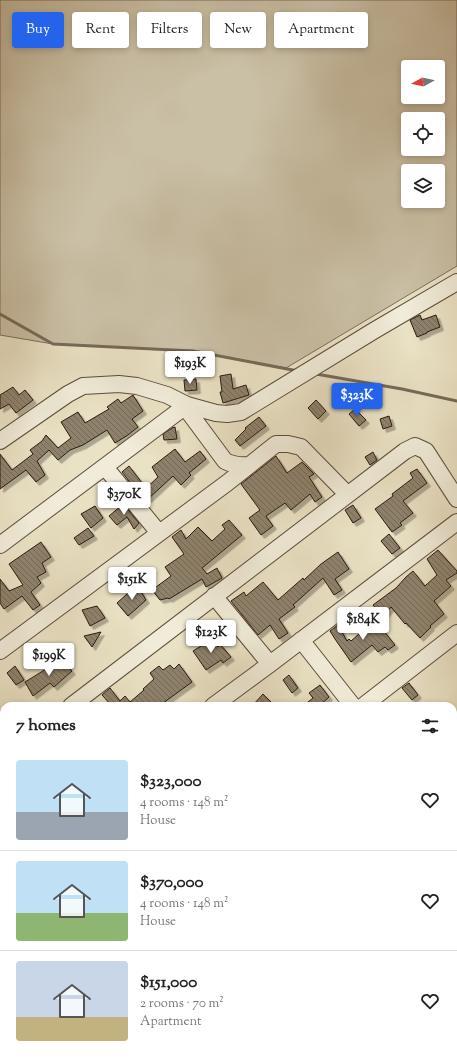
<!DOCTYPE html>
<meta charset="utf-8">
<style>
:root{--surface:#fff;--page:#f6f6f6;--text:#222;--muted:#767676;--line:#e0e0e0;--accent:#2563eb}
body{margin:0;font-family:"Sorts Mill Goudy",serif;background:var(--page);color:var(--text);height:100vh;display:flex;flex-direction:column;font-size:15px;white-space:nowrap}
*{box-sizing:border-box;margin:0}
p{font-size:13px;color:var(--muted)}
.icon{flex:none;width:22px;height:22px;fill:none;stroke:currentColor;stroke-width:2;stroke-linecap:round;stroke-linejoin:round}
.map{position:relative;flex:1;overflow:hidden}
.panel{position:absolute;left:0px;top:702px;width:457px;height:356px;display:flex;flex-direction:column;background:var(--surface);border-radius:12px 12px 0 0;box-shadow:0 2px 6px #0003}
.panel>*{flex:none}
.banner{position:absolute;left:12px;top:12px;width:433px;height:36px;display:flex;gap:8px}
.needle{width:26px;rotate:262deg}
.fabs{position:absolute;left:401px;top:60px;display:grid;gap:8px}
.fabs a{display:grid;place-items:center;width:44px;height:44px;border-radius:4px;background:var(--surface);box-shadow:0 2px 6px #0003;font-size:20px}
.price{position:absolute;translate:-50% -34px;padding:0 9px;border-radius:4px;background:#fff;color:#222;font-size:13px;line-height:26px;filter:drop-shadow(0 1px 2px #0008)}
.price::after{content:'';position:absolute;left:50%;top:24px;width:12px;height:9px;margin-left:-6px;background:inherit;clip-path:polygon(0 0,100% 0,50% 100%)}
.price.active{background:var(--accent);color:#fff}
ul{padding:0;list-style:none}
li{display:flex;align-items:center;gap:12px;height:100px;padding:0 16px}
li+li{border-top:1px solid var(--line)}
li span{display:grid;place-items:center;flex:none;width:112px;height:80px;border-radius:4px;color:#555}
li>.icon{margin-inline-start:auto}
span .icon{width:48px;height:48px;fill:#fffc;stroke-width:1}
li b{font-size:17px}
h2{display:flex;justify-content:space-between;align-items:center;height:48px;padding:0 16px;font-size:17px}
.pill{padding:0 14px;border-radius:4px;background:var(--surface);box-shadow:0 2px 6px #0003;font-size:14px;line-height:36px}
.pill.active{background:var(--accent);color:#fff}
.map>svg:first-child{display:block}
.grass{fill:#cac0a6;stroke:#7a6d5a;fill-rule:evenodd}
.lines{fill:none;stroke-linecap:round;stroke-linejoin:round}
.stream{stroke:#776957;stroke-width:3}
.building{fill:url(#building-back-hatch);stroke:#2b1a0e;filter:url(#shadow)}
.minor-casing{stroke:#5b4c3c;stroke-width:18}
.minor{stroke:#f1ecd9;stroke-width:16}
</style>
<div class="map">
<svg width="457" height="1058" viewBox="0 0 457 1058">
<defs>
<pattern id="building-back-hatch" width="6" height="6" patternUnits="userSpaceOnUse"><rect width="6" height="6" fill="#8e826d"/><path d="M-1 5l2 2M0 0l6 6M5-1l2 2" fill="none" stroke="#746a58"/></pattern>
<filter id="shadow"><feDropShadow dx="3.5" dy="3.5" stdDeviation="0" flood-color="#0004"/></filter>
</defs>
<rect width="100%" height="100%" fill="#eae2c5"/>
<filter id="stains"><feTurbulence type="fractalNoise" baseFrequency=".005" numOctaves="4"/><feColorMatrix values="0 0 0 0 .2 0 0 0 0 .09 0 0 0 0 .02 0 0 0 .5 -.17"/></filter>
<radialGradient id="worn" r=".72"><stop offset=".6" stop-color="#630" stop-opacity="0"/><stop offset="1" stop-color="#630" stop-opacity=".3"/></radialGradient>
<path class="grass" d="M0,0h457v266l-171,102 -93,-17 -140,-7 -53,-9zM408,67h30v30h-30zM408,119h30v30h-30zM408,171h30v30h-30z"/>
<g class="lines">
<path class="stream" d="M0,314l53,30 140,7 105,20
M316,374l86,15 55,12
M360,1058l6,-4"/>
</g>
<path class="building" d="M420,315l2,5 14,-5 4,12 -13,5v1l-10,4 -7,-17z
M231,374l2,15 13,-4 3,10 -26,8 -3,-11h2l-2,-16z
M196,379l1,11 -12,1 -1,-11z
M13,387l6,8 6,-5 8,10 -17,13 -7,-9 -9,5v-14z
M133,395l10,16 -11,8 6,8 -10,8 -13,8 -8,-13 -24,15 -13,5 -12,10 -9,-10 -12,11 8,14 -9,7 -10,-12 -26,19v-35l12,16 21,-16 -3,-4 12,-9 4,-6 12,13 13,-10 -10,-16 17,-10 7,11 24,-14 -2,-2 11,-8 3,4z
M316,400l10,11 -8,8 -10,-11z
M355,409l11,11 -7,6 -10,-12z
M389,416l3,10 -9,3 -3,-10z
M259,417l7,9 -26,20 -5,-6 11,-11 -1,-1z
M175,427l2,12 -13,1 -1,-6 9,-6z
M175,449l10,13 15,-11 6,8 -17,14 2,2 -10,10 -8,-9 -25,23 -6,-7 16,-15 -6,-10z
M373,452l4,8 -7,5 -5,-8z
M276,456l11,17 15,-11 12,12 -5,3 13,20 -7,5 -5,-8 -19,16 -6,-7 -19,13 7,10 -12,9 -12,-17 11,-8 -19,-26z
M129,466l17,22 -7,6 -17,-22z
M417,469l10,14 -24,18 10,12 -13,10 2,2 -10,7 -17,-23 18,-13 -1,-2 21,-16 -3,-5z
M120,500l19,23 -5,6 -7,-12 -10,8 -8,-9 12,-10 -3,-5z
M353,505l8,13 -8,5 -8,-13z
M95,506l8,12 -12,10 -10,-14z
M229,520l13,15 -40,33 5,6 10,-6 5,10 -16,9 -4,-8 -33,20 -1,-1 -8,2 -8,-10 19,-14 -6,-9 19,-13 -12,-17 9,-7 5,9 12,-12 14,14 13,-12 -3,-4z
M88,528l6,8 -15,9 -5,-7z
M389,534l11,14 -8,6 -11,-13z
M41,542l10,15 -9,6 4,9 -9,5 4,6 -10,9 9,13 -7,5 -11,-14 -18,13 -4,-6v-24l9,12 14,-6 -14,-21z
M438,550l19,21v2l-11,7 5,6 -17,15 10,13 -14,12 1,1 -11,11 -14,-15 -1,1 -14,-17 -8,10 -10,-12 23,-17 10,-11 7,-6 12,15 12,-11 -10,-16z
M338,552l11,17 -14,10 7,11 -8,5 -11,-17 -30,27 2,2 -16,12 9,14 -9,6 -9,-14 -12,10 -27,-34 13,-9 2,4 17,-14 15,18 25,-22 1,2 17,-16z
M137,585l9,15 -18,16 -11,-13z
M97,606l8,12 -15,8 -8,-16z
M375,620l20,25 -7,5 -3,-3 -7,5 -6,-7 -21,17 -16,-23 -5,-8 8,-6 9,16 2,-2 2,2z
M101,632l-9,15 -8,-11z
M212,639l6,8 2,-3 11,13 -8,6 -2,-3 -15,10 -13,-19z
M62,660l10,11 -18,16 -4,-4 -17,13 -8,-14 21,-13 -1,-1z
M179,664l13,18 -33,24h-47l-10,-11 8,-7 10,13 5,-5 5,6 14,-12 -1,-1 11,-10 -4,-6 9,-7 4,4 7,-5 4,4z
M15,666l9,14 -8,5 -9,-12z
M289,675l9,13 -6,5 -9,-13z
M409,683l9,12 -6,5 -10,-12z
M320,685l9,12 -10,9h-16l10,-8 -4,-5z
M263,694l12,12h-23z"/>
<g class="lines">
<g class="minor-casing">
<path id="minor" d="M185,407l40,54c8,4 15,5 24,4
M0,441l68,-47 15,-8 36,-2 18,2 30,9 20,10 29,8 11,1 14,-2 134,-82 82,-48
M105,467l54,66
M0,545l187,-140
M214,596l56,68
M301,640l52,66
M0,651l227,-168 49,-39h12l13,3 46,47
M71,706l334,-255 10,-5 11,5 31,48
M213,706l57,-42 187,-142
M363,706l94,-73
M453,752l4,-3
M0,761l4,-3
M0,784l4,3
M453,866l4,-3
M0,878l4,3
M0,934l4,2
M453,969l4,-1
M0,987l4,-3
M409,1054l6,4"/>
</g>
<use href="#minor" class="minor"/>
</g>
<rect width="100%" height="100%" filter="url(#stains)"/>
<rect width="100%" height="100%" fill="url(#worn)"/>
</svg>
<div class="fabs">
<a><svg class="needle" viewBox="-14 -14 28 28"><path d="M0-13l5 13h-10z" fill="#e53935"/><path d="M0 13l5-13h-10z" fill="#767676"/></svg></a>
<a><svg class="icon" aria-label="locate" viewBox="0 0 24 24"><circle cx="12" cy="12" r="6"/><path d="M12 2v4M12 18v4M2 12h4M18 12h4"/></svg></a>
<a><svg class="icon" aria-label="layers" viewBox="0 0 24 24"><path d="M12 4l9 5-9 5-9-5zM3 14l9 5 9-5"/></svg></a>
</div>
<b class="price" style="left:190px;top:385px">$193K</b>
<b class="price active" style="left:357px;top:417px">$323K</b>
<b class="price" style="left:124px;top:516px">$370K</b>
<b class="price" style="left:132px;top:601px">$151K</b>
<b class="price" style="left:363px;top:641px">$184K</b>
<b class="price" style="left:211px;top:654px">$123K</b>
<b class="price" style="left:49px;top:677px">$199K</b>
<div class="banner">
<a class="pill active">Buy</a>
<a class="pill">Rent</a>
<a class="pill">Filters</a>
<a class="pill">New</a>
<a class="pill">Apartment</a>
</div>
<section class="panel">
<h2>7 homes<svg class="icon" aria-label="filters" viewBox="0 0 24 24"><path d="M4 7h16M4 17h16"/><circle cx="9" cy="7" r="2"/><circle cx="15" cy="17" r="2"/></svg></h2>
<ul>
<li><span style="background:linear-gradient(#bfe0f5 65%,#9aa5b1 0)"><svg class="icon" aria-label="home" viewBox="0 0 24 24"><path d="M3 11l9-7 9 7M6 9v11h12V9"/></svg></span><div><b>$323,000</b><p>4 rooms · 148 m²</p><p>House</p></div><svg class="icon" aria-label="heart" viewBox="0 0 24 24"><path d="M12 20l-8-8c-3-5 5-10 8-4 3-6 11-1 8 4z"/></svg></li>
<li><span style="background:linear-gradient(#bfe0f5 65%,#8fb573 0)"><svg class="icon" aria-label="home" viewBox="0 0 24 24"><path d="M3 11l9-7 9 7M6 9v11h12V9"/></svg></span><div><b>$370,000</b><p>4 rooms · 148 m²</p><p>House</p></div><svg class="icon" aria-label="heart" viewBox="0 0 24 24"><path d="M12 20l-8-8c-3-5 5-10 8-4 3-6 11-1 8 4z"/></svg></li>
<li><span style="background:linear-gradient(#c9d6e8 70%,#c2b280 0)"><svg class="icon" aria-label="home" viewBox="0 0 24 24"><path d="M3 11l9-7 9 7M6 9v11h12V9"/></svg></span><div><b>$151,000</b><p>2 rooms · 70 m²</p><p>Apartment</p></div><svg class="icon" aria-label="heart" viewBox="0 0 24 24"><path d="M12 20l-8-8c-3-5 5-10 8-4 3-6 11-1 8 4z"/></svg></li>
</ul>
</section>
</div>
